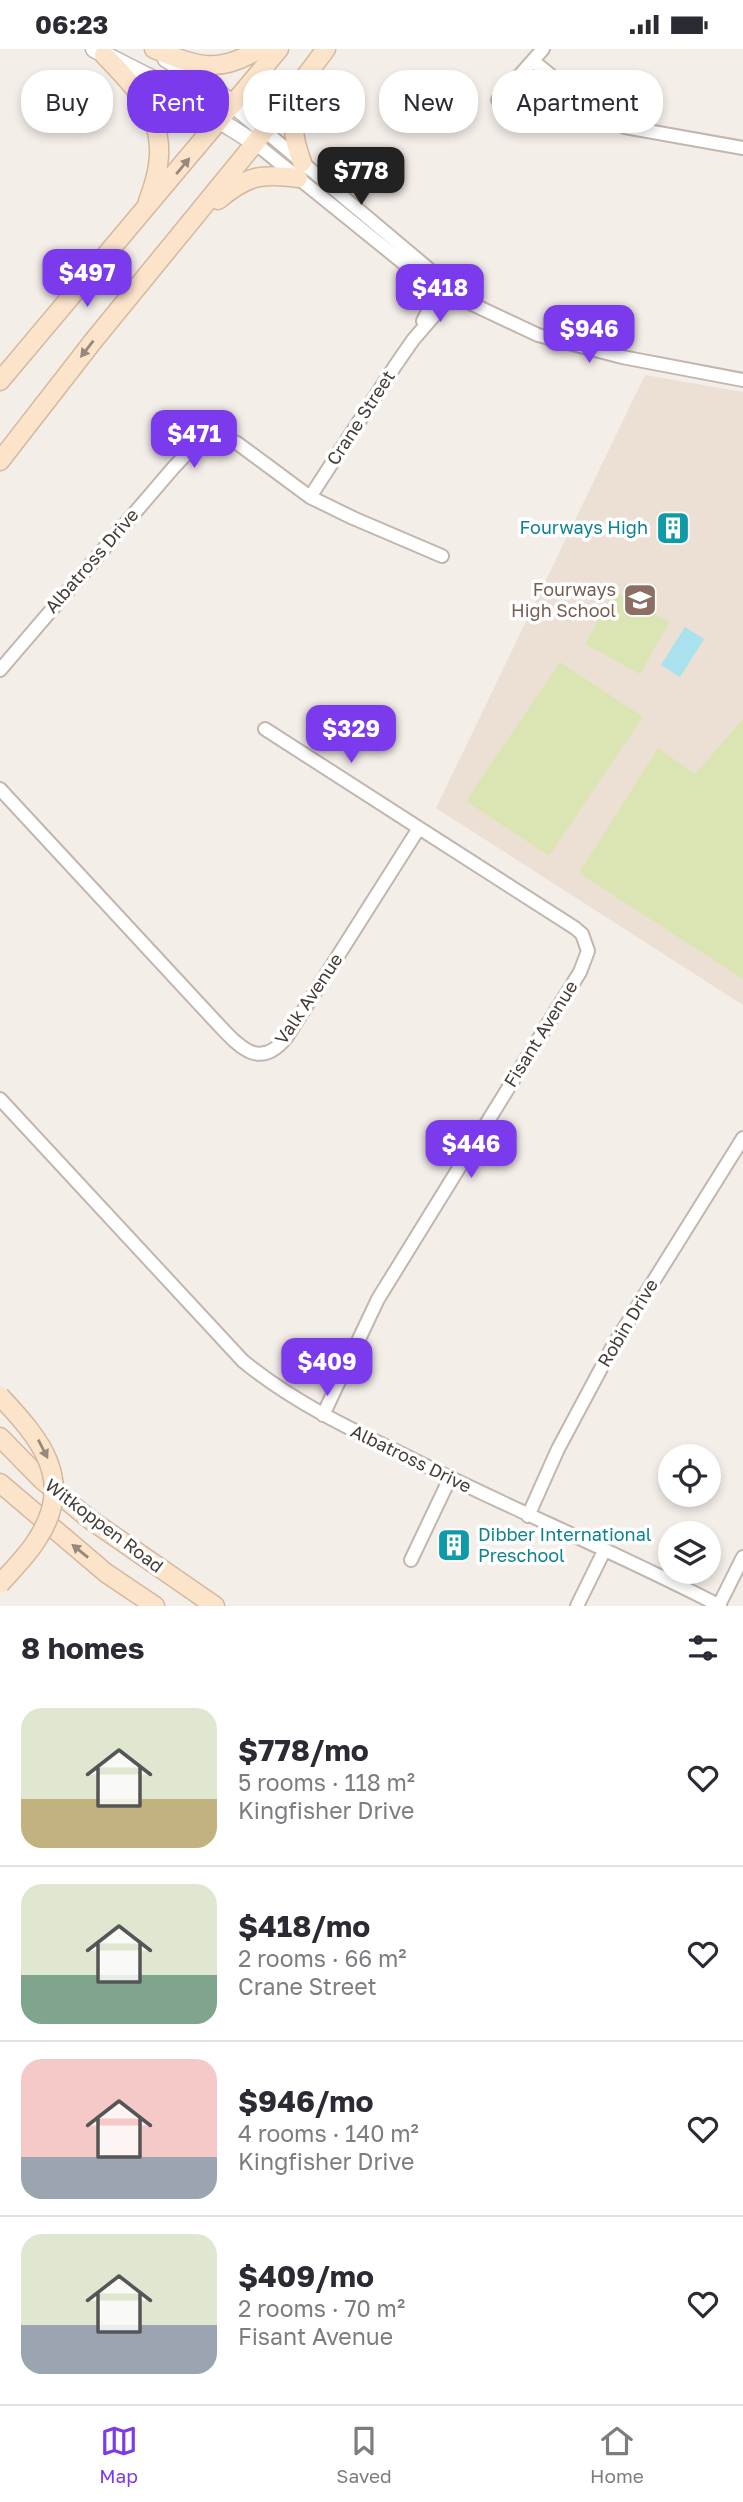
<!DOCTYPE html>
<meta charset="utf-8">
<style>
:root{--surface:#fff;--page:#f2f2f3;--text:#2b2b33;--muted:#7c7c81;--line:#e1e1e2;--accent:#7c3aed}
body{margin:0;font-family:"Golos Text",sans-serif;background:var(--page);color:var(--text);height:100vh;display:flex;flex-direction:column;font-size:26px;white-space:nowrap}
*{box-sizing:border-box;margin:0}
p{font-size:23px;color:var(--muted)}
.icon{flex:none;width:38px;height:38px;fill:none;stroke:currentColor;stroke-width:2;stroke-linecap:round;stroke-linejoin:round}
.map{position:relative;height:1557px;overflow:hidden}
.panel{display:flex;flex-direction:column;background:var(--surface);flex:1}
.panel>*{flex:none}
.top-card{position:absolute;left:21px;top:21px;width:702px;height:63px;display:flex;gap:14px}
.tools{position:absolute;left:658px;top:1395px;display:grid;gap:14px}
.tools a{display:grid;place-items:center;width:63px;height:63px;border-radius:50%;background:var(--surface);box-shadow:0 4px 10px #0003;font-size:35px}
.price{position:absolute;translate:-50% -60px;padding:0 16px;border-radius:14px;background:var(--accent);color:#fff;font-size:23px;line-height:46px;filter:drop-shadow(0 2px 4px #0008)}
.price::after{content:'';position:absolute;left:50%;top:42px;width:21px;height:16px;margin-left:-10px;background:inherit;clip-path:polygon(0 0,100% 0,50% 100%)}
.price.active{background:#222;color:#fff}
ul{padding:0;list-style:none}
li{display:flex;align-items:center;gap:21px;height:175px;padding:0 21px}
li+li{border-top:2px solid var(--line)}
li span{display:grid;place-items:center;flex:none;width:196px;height:140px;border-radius:21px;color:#555}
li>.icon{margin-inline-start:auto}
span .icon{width:84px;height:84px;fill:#fffc;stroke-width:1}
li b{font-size:30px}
h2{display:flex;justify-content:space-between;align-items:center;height:84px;padding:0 21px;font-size:30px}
.chip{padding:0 24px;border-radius:28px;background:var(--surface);box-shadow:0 4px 10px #0003;font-size:24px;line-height:63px}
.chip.active{background:var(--accent);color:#fff}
.status{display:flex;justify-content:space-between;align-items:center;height:49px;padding:0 35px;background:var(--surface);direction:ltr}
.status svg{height:19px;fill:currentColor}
.dock{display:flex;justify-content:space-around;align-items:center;height:98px;border-top:2px solid var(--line);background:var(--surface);font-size:19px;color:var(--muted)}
.dock a{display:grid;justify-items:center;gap:4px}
.dock .active{color:var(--accent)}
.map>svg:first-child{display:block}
.education{fill:#ecdfd4}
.green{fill:#dbe5b4}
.water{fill:#a9e1ed}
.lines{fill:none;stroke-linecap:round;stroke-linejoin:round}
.minor-casing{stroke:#c2b6af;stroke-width:16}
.tertiary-casing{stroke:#c2b6af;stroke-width:19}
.secondary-casing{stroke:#d4b89e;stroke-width:21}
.minor{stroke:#fff;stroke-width:12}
.tertiary{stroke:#fff;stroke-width:16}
.secondary{stroke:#fce4cb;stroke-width:18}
.secondary-bridge-casing{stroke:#d4b89e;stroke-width:21;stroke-linecap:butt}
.secondary-bridge{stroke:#fce4cb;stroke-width:18}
.oneway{fill:#98887a}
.labels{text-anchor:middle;stroke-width:7;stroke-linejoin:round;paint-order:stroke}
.street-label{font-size:18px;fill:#473d38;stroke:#fff}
.culture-label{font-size:18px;fill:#0d838f;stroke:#fff;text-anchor:end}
.education-label{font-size:18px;fill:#785e54;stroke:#fff;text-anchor:end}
</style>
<div class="status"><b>06:23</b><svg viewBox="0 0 49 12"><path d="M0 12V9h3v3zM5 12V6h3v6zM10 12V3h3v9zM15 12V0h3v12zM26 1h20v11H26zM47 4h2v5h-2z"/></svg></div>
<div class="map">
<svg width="743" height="1557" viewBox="0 0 743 1557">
<rect width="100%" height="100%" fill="#f4eee9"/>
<path class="education" d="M645,326l98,17v613l-307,-197z"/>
<path class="green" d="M614,542l55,31 -29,52 -55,-30z
M560,613l83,55 -94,139 -83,-55z
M743,670v260l-164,-106 79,-125 37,26z"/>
<path class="water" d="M685,578l19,12 -24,38 -19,-12z"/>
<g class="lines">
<g class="minor-casing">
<path id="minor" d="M533,12l61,49 31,17 118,21
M498,51l45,-51
M265,82l178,150
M255,94l183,148
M453,246l85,40 84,22 121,23
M423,272l15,-29
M310,448l85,-131 18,-26 37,-43
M0,621l174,-203c20,-21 32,-37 63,-24l73,54 43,21 89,38
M265,680l154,99
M0,740l215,232c22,23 43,51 71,17l133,-210 156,100 7,6 6,17 -8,21 -202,327 -55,116
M0,1050l243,262c50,41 107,68 165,96 103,52 210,96 312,149
M528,1467l30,-67 55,-103 130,-208
M411,1511l39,-82
M719,1556l24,-48
M577,1557l27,-55"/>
</g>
<g class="tertiary-casing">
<path id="tertiary" d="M94,0l59,30 102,64
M166,10l47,29 52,43"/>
</g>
<g class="secondary-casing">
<path id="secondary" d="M154,0c42,17 64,26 105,0
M104,6c46,47 71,78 44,146
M302,113c-13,-34 -10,-45 7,-76
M218,151c29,-24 42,-27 80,-22
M0,332l279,-332
M0,412l94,-121 161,-197 71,-94
M0,1388l41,42 47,39 127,88
M0,1434l106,90 49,33"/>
</g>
<use href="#minor" class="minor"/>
<use href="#tertiary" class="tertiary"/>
<use href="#secondary" class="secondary"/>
<g class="secondary-bridge-casing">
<path id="secondary-bridge" d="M0,1347c39,42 76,83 38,142 -10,17 -25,31 -38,46"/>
</g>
<use href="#secondary-bridge" class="secondary-bridge"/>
</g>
<defs><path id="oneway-solid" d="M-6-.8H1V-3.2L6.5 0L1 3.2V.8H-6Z" transform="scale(1.75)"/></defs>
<g class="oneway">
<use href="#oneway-solid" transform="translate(183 117) rotate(-50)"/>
<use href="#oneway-solid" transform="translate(87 300) rotate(128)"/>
<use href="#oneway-solid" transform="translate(43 1400) rotate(63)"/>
<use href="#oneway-solid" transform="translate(80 1502) rotate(-141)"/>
</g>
<defs>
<g id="building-square" transform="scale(1.75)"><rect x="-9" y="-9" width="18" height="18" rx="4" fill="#0f9aa8" stroke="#fff"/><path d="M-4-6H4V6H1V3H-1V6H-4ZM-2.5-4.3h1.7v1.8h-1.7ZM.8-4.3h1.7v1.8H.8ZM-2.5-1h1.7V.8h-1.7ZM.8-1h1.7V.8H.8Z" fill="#fff"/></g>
<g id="school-square" transform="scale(1.75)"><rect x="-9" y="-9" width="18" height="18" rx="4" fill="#8d6e63" stroke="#fff"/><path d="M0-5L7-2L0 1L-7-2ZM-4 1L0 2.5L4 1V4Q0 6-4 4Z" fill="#fff"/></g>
</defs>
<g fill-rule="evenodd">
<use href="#building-square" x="673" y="479"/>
<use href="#school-square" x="640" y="551"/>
<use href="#building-square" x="454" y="1496"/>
</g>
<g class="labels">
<g class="street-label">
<text transform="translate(361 369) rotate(-57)" y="6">Crane Street</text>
<text transform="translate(92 512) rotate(-49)" y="6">Albatross Drive</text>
<text transform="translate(309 950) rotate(-56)" y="6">Valk Avenue</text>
<text transform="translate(541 985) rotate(-58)" y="6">Fisant Avenue</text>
<text transform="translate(628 1274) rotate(-59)" y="6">Robin Drive</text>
<text transform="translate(411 1410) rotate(26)" y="6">Albatross Drive</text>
<text transform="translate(104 1477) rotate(37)" y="6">Witkoppen Road</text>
</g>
<g class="culture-label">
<text x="648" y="485">Fourways High</text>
<text x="478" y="1492" text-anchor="start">Dibber International<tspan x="478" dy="21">Preschool</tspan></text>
</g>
<g class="education-label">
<text x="616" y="547">Fourways<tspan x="616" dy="21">High School</tspan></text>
</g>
</g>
</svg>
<div class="tools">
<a><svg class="icon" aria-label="locate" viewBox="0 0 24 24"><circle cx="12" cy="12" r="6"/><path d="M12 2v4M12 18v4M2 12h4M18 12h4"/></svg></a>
<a><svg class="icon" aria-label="layers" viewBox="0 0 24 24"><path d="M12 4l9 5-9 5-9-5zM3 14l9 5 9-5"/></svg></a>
</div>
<b class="price active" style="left:361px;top:158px">$778</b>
<b class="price" style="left:87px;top:260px">$497</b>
<b class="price" style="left:440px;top:275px">$418</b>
<b class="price" style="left:589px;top:316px">$946</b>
<b class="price" style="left:194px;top:421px">$471</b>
<b class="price" style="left:351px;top:716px">$329</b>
<b class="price" style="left:471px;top:1131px">$446</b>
<b class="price" style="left:327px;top:1349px">$409</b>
<div class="top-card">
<a class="chip">Buy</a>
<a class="chip active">Rent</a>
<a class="chip">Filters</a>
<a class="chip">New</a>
<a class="chip">Apartment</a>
</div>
</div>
<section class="panel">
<h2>8 homes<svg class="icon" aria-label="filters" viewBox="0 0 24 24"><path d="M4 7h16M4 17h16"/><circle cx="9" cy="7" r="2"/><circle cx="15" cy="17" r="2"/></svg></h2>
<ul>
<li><span style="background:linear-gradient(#dfe7d0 65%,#c2b280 0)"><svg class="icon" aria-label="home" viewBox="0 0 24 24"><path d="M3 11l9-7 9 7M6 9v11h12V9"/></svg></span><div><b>$778/mo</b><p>5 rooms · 118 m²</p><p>Kingfisher Drive</p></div><svg class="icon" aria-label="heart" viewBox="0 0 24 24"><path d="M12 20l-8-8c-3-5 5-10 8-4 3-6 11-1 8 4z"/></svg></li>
<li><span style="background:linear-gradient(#dfe7d0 65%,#7fa58c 0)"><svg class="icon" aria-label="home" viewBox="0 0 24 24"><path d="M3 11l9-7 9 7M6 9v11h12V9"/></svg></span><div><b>$418/mo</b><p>2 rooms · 66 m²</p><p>Crane Street</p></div><svg class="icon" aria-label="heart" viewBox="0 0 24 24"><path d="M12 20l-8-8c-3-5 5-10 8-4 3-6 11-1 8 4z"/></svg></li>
<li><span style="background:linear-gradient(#f6c9c9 70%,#9aa5b1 0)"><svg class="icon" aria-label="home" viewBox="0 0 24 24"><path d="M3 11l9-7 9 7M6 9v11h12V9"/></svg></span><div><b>$946/mo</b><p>4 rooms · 140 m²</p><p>Kingfisher Drive</p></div><svg class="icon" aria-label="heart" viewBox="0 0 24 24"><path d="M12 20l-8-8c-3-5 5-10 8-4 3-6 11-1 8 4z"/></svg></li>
<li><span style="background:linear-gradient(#dfe7d0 65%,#9aa5b1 0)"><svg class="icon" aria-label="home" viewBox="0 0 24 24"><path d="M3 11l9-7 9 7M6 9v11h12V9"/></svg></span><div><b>$409/mo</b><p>2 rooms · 70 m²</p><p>Fisant Avenue</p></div><svg class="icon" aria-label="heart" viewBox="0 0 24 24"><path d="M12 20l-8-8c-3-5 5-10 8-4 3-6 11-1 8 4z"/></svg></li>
</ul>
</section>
<nav class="dock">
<a class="active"><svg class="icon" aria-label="map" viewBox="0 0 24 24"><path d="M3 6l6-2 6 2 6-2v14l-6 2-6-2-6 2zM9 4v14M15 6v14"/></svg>Map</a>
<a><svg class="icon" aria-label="saved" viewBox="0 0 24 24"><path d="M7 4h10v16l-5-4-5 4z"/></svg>Saved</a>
<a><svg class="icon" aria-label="home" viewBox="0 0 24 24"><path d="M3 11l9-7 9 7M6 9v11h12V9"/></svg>Home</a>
</nav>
